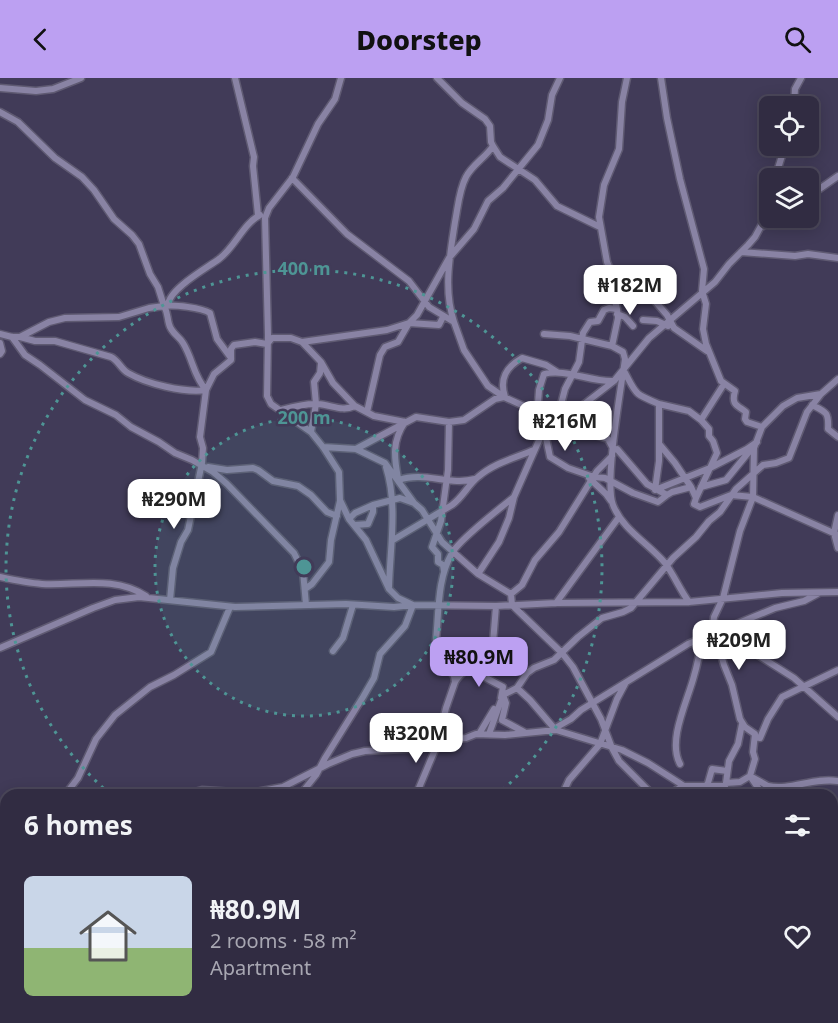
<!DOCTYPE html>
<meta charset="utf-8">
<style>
:root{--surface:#312c42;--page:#393449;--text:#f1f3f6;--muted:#a8a7b2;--line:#4c485b;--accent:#bca0f2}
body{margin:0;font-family:"Noto Sans",sans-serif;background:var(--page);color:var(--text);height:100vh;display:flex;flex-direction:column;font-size:22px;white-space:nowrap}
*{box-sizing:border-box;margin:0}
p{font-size:20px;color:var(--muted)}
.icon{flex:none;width:33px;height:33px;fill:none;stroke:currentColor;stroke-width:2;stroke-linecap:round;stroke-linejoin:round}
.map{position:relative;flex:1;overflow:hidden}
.details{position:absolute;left:0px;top:711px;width:838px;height:234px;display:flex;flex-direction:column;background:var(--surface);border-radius:18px 18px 0 0;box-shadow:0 3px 15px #0003,0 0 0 2px var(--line)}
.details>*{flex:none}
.fabs{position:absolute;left:759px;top:18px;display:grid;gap:12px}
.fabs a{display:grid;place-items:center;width:60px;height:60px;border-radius:9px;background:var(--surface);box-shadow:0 3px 15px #0003,0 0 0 2px var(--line);font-size:30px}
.price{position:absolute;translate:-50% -51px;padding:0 14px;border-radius:12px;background:#fff;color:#222;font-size:20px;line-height:39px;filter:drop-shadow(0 2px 3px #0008)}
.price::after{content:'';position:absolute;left:50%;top:36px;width:18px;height:14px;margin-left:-9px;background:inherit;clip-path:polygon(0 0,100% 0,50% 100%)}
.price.current{background:var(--accent);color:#111}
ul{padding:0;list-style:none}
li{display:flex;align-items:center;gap:18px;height:150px;padding:0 24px}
li span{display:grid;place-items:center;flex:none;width:168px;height:120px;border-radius:9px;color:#555}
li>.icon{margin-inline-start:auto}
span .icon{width:72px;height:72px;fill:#fffc;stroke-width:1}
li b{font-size:26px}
h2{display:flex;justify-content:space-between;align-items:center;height:72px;padding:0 24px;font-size:26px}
header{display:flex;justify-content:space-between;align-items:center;height:78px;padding:0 24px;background:var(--accent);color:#111;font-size:27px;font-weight:800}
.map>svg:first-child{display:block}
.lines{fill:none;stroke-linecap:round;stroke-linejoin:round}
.street-casing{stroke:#5f5a72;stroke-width:9}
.street{stroke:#8983a4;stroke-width:6}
.ring{fill:none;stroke:#4e9595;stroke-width:3;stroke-dasharray:3 6}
.centre{fill:#4e9595;stroke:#413b58;stroke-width:3}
.ring-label{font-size:18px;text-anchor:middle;font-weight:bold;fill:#4e9595;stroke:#413b58;stroke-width:5;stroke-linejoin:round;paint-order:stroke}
</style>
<header><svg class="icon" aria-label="back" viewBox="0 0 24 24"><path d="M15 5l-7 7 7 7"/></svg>Doorstep<svg class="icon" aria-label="search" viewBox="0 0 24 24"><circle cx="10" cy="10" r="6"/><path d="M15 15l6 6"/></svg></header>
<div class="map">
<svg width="838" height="945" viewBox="0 0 838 945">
<rect width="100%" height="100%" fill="#413b58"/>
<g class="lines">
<g class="street-casing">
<path id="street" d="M235,0l19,79 -1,9 5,49
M437,0l25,25 23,16 5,7 1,16 2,4
M627,0l-5,24 -3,47 -15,36 -5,32 8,45 5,12 1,19 4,16 1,9 -6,28 11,6 2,7c-4,30 -21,123 -12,146 10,25 35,38 52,58 9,12 15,27 24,39
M661,0l6,40 13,61 24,90 -2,22 4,13 -3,25 3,15 15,37 14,10c-4,14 2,14 11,21l-1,7 2,3 15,5
M0,10l36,3 17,-2 28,-11
M794,28l1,-17 6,-11
M0,34l18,10 37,36 27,19 12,13 20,29 18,16 7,9 11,30 8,13 6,19c9,-2 38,2 46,7l7,26 14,19
M292,100l55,56 62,47 20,26 25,15 10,28 24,36 16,11 22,10 17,16 7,34 18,11 26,9 11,1 28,15 25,9 9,-7
M775,100l10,-32
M808,119l30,-21
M763,148l15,-8
M741,174l54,4 13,-2 30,4
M612,191l19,17 23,14 13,15 7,13 33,23
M168,227c1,-16 39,-37 51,-46 16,-12 24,-35 41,-44
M617,236l8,3 8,9
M643,242l14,1 11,5
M454,244c-11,-33 -4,-67 1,-100 3,-15 4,-32 11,-45 6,-12 20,-20 27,-31l7,11 35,23 22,26 43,21
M0,256l12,3h8l29,-15 16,-4 54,-1 30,-9 15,-2c4,7 3,11 5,18 2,9 10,12 14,19 10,16 10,32 23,47
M544,256l26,2 42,10
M12,259l13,18 15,10 45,35 31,15 15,12 28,15 16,11 17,7 21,12 14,12 67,69 9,18 3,34
M20,259l15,4h20l56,16c7,3 10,12 17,16 19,11 56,20 78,17
M302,264l85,-12 22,-7 30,2 4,-8
M0,265l2,8 -2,3
M624,293c13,24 9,22 35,33v57l-4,29 55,-22 37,-19 10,-7 -31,38 -25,7
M505,319c-6,-18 1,-30 17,-39l24,7 11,7
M659,326l30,7 12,9
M812,327c14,7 17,7 16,24l10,8
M281,332c11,-3 25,-7 37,-6 14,1 24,8 37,2
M367,334l13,-57 5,-8 13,-5 11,-19 8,-8 32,-57 25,-29 14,-28 15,-13 35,-43 10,-25 4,-25 8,-17
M566,337c6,17 26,18 42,24l6,11 3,-1 30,35 20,11 5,-3 19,-5 5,11 -2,6 6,3 31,-12 22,2 85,38
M537,338l4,-2 29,1 44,-34 35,-43 66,-56 14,-18 19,-19 7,-8 11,-20 4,-16
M537,338l2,-26 5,-16c20,-6 47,8 69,7
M311,354l5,-28 -2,-22 6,-9 1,-10
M660,367l15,18 16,24
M323,369l33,2 29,14 29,40 8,7 20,32 36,32 33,20 1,11 50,48 11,14 28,52 11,29 7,13 34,34
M356,371l60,-32 33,5 15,-2 31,-21 9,-2
M208,389l19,3 26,-2 5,2 15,11 25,5 13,9 16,17 10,4
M386,389c12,38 4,81 3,120
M398,400c-4,-21 -6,-37 7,-56
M589,400l17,16 5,7
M399,402c25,-9 51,6 76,-1
M696,420l21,-45 -4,-12 -4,-5v-7l-8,-9 23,-36
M838,437l-4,18 4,15
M349,441l6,-6 18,-8
M355,447l13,-1 5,-12v-7l27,-7 14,5
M393,462l59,-35c11,-8 16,-20 26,-28 16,-14 37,-19 56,-27
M444,493l-1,-6 -5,-3v-8l-6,-7 9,-26 7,-51 1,-48
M478,496l21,-32 10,-24 5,-21 26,-59 18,-22 7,-27 14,-27 4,-29 7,-11 8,-1 6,-11 5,-2 8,1
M0,499c14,3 28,6 42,7 35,2 72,-9 104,12
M305,511l7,-5 17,-22 2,-22 9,-39
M511,516l11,-9 13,-25 24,-28 38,-61 15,-15
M170,522l3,-32 8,-26 7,-12 14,-67 1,-15 -3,-11 6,-47 8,-16 17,-14v-11l3,-4 21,-3 12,2 5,-6h19l11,4 19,20 12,21 22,23 19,10 31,6
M556,525l63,-86
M496,528l-3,37 -7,25c-17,-7 -44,-2 -50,-28 3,-28 1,-61 16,-87 8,-14 47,-44 62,-56
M718,552l76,48 44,39
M0,570l93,-40 22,-8 24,-3 96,10 111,-3 48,3 19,-2 83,1 60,-3 133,-1 93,-9 56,-1
M333,573l10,-13 10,-33
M486,590v10l17,9 -2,11
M455,604c4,-8 12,-11 17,-19
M517,610l13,12 24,28
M503,617l14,-7 10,-15 7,-5 20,-8 24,-23 24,-19 21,-6 8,-4 42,-50 23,-21 13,-16 11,-9 16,-23 27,-24 13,-2 13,-5 18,-46 14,-18 17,-15
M550,653l21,-12 10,-9 107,-66 87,-36 29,-7 15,-8
M479,656l15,-25
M489,656l14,-39 3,8 -4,17 22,12
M756,659l4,1 8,-19 14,-22 56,-27
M680,686c-13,-24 8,-64 14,-88 4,-13 6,-25 8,-38
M726,705l3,-22 9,-17 4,-20
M766,710l2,-2c22,5 46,-9 70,-5
M65,717l13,-17 18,-39 19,-24 35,-28 24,-12 37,-23 19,-45
M183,717l19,-5 48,3 33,-6 45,-23 24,-10 13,-3 58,-3 14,-3 11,-6 18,-1 10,-4 29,1 51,-5 66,20 26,13 36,23h41l1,-3 14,-1 10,-6 18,10
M300,717l16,-20 9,-17 38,-61 11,-19 6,-24 25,-28 8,-21 -15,-7 -9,-9 -23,-49 -17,-21 -9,-19 -1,-28 -16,-25 -12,-15 -40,-28 -4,-8 1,-61 -3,-117 4,-10 24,-31 25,-53 17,-25 6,-21
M416,717l21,-50 9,-37 9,-26 -1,-6 -14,-18 -2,-10
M562,717l7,-15 31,-36 17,-45 8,-15
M667,717l17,-9
M699,717l9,-12 4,-14 15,2
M763,717l-13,-19 5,-17 -2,-7 2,-18 -10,-7 -5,-8 -8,-34 -8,-20 -11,-38 1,-10 9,-19 17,-67 13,-34 1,-49 8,-21 21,-21 14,-8 24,-4
M0,732l6,4
M832,756l6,-2
M0,796l6,-6
M0,816l4,4 -4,16
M832,890l6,13
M87,939l3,6
M329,939l8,6
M534,939l7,6
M745,939v6
M135,945l4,-6
M148,945l15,-6
M178,945l5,-6
M223,945l2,-6
M299,945l19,-6 12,1
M371,945v-6
M656,945l2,-6"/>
</g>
<use href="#street" class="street"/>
</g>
<circle cx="304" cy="489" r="149" fill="#4e9595" fill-opacity=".12"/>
<g class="ring">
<circle cx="304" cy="489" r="149"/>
<path d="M110 716A298 298 0 1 1 498 716"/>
</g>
<circle cx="304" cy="489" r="9" class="centre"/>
<g class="ring-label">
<text x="304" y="197">400 m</text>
<text x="304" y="346">200 m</text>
</g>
</svg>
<div class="fabs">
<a><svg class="icon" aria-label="locate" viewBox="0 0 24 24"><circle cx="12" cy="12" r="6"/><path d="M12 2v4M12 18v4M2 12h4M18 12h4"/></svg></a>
<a><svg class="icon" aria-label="layers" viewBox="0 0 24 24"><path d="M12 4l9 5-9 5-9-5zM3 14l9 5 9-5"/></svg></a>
</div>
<b class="price" style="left:630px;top:238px">₦182M</b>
<b class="price" style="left:565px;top:374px">₦216M</b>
<b class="price" style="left:174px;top:452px">₦290M</b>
<b class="price" style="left:739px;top:593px">₦209M</b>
<b class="price current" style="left:479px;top:610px">₦80.9M</b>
<b class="price" style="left:416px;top:686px">₦320M</b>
<section class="details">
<h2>6 homes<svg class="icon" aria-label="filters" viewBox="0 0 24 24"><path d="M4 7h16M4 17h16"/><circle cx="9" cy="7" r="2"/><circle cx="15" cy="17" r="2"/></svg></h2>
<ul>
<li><span style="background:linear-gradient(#c9d6e8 60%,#8fb573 0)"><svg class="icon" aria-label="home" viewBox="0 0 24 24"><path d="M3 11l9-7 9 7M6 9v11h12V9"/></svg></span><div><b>₦80.9M</b><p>2 rooms · 58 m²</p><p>Apartment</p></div><svg class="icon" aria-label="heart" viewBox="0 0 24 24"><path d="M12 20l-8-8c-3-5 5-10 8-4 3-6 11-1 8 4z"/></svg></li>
</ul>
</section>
</div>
